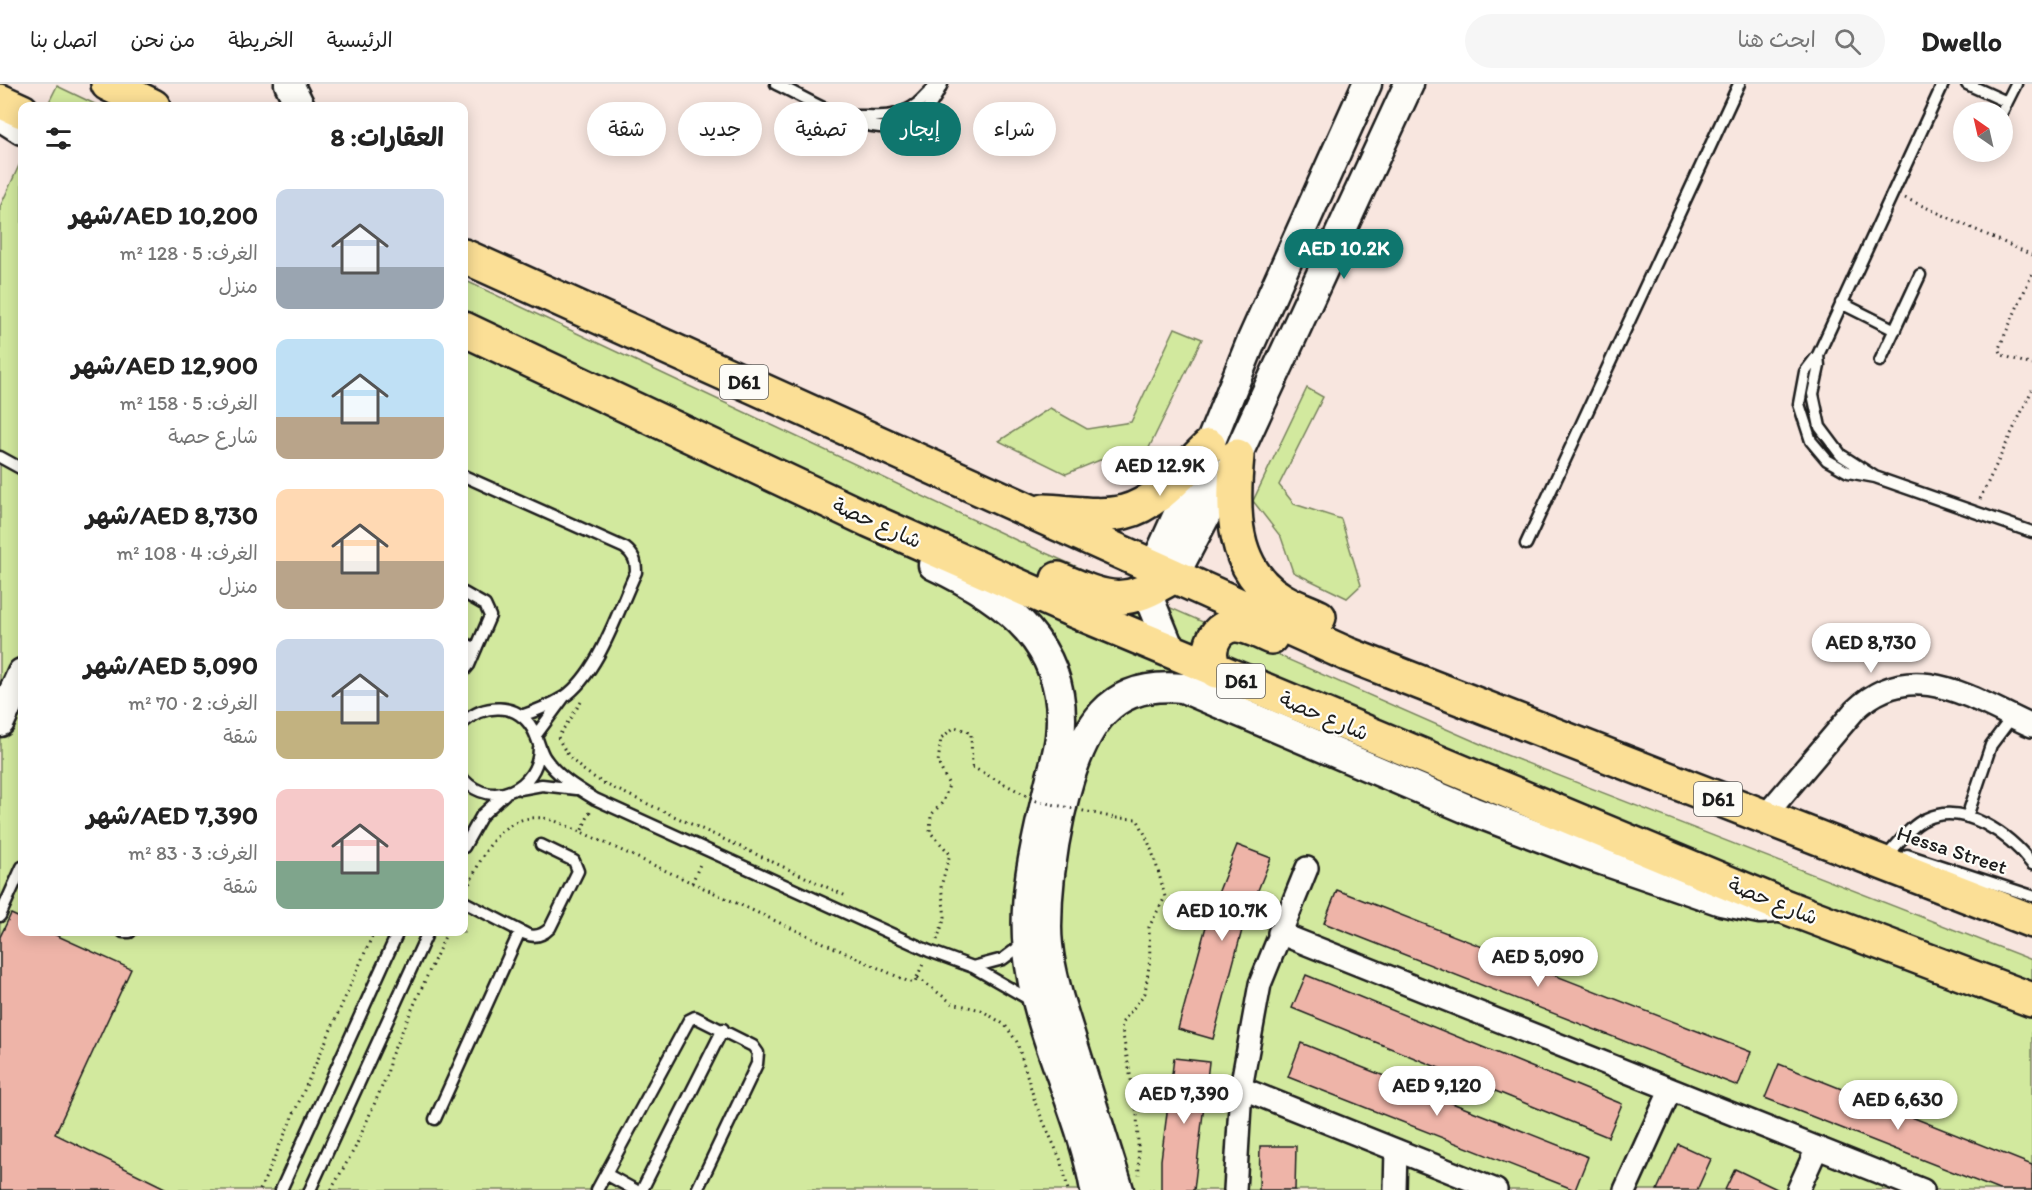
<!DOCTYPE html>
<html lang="ar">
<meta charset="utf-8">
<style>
:root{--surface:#fff;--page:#f6f6f6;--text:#222;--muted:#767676;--line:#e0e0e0;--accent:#0f766e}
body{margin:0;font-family:Itim,"Playpen Sans Arabic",sans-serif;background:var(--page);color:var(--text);direction:rtl;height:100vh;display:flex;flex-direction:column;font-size:22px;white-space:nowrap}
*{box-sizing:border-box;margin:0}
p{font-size:20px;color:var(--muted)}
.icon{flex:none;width:33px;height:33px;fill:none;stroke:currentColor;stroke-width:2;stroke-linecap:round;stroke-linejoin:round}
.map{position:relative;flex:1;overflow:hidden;direction:ltr}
.sheet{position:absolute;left:18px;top:18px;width:450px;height:834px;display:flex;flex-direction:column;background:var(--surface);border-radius:12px;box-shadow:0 3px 15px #0003;direction:rtl}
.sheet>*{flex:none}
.top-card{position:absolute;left:486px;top:18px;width:570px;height:54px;direction:rtl;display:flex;gap:12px}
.needle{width:39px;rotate:326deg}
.controls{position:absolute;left:1953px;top:18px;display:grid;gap:12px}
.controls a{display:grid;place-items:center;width:60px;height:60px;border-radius:50%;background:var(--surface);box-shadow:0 3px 15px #0003;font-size:30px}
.price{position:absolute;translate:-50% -51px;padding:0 14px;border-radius:21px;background:#fff;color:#222;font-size:20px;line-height:39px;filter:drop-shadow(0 2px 3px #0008)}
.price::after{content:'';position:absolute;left:50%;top:36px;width:18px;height:14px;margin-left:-9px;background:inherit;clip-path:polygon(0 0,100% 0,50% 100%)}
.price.current{background:var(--accent);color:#fff}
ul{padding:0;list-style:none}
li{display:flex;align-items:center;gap:18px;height:150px;padding:0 24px}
li span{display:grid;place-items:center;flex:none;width:168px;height:120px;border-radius:12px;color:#555}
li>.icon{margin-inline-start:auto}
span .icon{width:72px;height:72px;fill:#fffc;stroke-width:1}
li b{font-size:26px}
h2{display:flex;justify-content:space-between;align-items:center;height:72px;padding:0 24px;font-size:26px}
.pill{padding:0 21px;border-radius:27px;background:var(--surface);box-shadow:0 3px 15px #0003;font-size:21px;line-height:54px}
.pill.current{background:var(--accent);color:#fff}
header{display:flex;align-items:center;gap:36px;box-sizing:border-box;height:84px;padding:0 30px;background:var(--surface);border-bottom:2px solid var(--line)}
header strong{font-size:28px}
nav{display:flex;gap:33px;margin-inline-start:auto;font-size:21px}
.search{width:420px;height:54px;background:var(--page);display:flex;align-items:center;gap:15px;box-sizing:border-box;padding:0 21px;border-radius:33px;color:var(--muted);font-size:22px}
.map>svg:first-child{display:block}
.green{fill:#d2e99e;stroke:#77825d;stroke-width:1.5}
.building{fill:#eeb4a8;stroke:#1c1c1c;stroke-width:1.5}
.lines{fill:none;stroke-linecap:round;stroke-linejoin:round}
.lane-casing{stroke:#1c1c1c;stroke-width:15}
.street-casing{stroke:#1c1c1c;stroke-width:26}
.secondary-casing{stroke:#1c1c1c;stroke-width:33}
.primary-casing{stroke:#1c1c1c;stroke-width:38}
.path{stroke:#1c1c1c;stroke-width:3;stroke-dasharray:1.5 4.5;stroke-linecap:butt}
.lane{stroke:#fdfcf7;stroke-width:10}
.street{stroke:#fdfcf7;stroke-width:21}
.secondary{stroke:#fdfcf7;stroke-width:28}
.primary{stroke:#fbdf96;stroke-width:33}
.path-bridge{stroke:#1c1c1c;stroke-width:3;stroke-dasharray:1.5 4.5;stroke-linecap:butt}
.labels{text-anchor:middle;stroke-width:4.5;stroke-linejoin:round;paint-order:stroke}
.shield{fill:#fdfcf7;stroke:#605f5e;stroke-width:1.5}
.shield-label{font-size:20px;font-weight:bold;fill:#1c1c1c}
.street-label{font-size:21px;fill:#1c1c1c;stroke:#fdfcf7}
</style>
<header>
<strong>Dwello</strong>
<div class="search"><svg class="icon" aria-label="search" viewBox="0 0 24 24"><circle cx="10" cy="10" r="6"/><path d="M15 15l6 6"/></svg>ابحث هنا</div>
<nav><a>الرئيسية</a><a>الخريطة</a><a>من نحن</a><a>اتصل بنا</a></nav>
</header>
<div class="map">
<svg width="2032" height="1106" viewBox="0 0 2032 1106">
<rect width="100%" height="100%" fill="#f8e6df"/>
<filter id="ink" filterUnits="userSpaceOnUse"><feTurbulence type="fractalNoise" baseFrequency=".0167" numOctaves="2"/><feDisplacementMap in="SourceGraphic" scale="12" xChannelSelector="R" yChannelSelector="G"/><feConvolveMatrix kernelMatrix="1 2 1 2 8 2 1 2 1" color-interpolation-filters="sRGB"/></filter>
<g filter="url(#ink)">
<path class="green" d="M57,2l42,20h-52z
M22,75v773h442v-652l552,260 485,213 531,207v230h-2032v-983z
M1175,244l27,11 -57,117 -45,4 -34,14 -67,-33 51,-33 37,21 44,-7z
M1307,304l16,9 -44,88 15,19 47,15 20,66 -14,13 -54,-26 -12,-35 -28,-36z"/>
<path class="building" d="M1237,761l34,13 -29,72 -29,109 -35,-10 30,-110z
M1337,806l414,162 -13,34 -414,-163z
M11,830l11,5v13h27l82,37 -76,165 114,56h-169v-253z
M1306,891l316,129 -14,33 -316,-129z
M1301,959l287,114 -13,33 -287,-113z
M1174,974l35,4 -15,128h-33v-30z
M1779,980l253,101v25h-33l-234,-92z
M1678,1060l33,15 -14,31h-40z
M1260,1062h36l-1,44h-36z
M1735,1085l44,21h-54z"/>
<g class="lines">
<g class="lane-casing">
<path id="lane" d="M776,0c55,26 131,83 166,0
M1943,0l-125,271 -13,17 -6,32 12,37 16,19 21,12 27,5 157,55
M1967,0l40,18
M2002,28l14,-28
M847,32c26,-1 48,5 70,-12 7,-6 13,-14 21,-20
M1841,219l54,27
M1818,271l1,11 -6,28 7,33 21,28 34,22
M1880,277l40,-86
M0,373l22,12
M464,392l161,72c9,7 11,13 11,24 -18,38 -37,101 -72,125 -13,8 -28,14 -43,19
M1526,460l213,-460
M464,509l21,12 5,11 -21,49 -5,6
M464,559l12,6
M464,638c20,-18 52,-20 68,6 6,9 7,21 13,30 12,18 32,30 50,41l334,152 44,16 59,34
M536,651l28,-38
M464,696c28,30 75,8 75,-32
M520,705l22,-4 34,4
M1967,733l24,-72 21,-28
M464,763l18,-32 23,-21
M1892,766c10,-11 20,-25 34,-31 38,-18 84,16 106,45
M1907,771l125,41
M464,818l62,32c9,4 17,1 24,-6l28,-57 -4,-10 -33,-16
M0,832l22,-49
M123,848h7
M973,883l30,-8 20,-15
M435,1035l85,-188
M606,1090l29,16
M281,1106l117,-258
M310,1106l118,-258
M597,1106l92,-170 6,-3 58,29 5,7 -1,11 -60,126
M642,1106l81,-161"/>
</g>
<g class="street-casing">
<path id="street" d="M1764,733l91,-107c57,-55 117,-11 177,16
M1279,849l644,257
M1241,1004l255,102
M1235,1106l6,-102 19,-104 47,-116
M1395,1106l1,-40
M1625,1106l45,-99
M1798,1106l19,-42"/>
</g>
<g class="secondary-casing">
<path id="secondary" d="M289,0l11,22
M0,32l22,14
M933,481c73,34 137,81 127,172 -2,17 -8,35 -12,53 -12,52 -26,106 -20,160 8,84 53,158 67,240
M1174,492l63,-120 172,-372
M1171,568l-20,-49 3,-36 55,-121 42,-104 116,-258
M0,638l22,-49
M1119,1106l-60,-191c-6,-23 -12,-47 -12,-72 0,-58 16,-170 56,-214 21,-23 51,-28 80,-25l289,123 115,44 134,46 39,8 18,-1"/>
</g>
<g class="primary-casing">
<path id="primary" d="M108,0l45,22
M0,17l22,10
M464,172l883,398 685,267
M464,245l405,191 206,91 711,296 246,93
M1237,372c-5,51 -7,114 45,144 11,7 25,11 37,17
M1044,427c26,1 55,7 80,1 34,-8 60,-43 85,-66
M1058,495c53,22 65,28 116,-3
M1216,587c-11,-16 -5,-43 18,-46 12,-1 25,7 37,12"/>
</g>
<path class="path" d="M1905,114l127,57
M2032,190l-33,74 3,7 30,10
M1980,415l52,-109
M581,618l-23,35c11,25 24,33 47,47l241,112
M590,728l-9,20 326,149 8,2 2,-6 35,26 29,7 24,15 12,17 19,63 26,58 6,27
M1116,734l21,1c14,24 21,50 28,78l-16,30 1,32 -5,34 -24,31 16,89 2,62
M692,799l9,-21
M467,805c15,-32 31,-75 75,-71 12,1 27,9 39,14
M937,856l8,-23 -4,-31 9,-32 -20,-22 1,-17 12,-13 6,-17 -11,-22 3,-25 14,-11 16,6 1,34
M917,893l7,-15
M260,1106l114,-258
M331,1106l24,-42 32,-73 3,-17 57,-126"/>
<use href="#lane" class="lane"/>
<use href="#street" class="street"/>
<use href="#secondary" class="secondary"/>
<use href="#primary" class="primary"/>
<path class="path-bridge" d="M972,683l65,34 79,17"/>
</g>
</g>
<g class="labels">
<g class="shield">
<rect x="720" y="281" width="48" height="34" rx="4.5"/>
<rect x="1217" y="580" width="48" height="34" rx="4.5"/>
<rect x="1694" y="698" width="48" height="34" rx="4.5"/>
</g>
<g class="shield-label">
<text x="744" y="305">D61</text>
<text x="1241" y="604">D61</text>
<text x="1718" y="722">D61</text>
</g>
<g class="street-label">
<text transform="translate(877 439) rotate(24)" y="7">شارع حصة</text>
<text transform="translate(1324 632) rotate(23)" y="7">شارع حصة</text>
<text transform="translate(1952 766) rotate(18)" y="7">Hessa Street</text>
<text transform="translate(1773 817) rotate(22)" y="7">شارع حصة</text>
</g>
</g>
</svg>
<div class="controls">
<a><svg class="needle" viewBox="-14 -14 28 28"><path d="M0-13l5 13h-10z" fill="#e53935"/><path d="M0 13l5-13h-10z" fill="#767676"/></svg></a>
</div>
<b class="price current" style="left:1344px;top:196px">AED 10.2K</b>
<b class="price" style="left:1160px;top:413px">AED 12.9K</b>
<b class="price" style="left:1871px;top:590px">AED 8,730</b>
<b class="price" style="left:1222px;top:858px">AED 10.7K</b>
<b class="price" style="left:1538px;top:904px">AED 5,090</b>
<b class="price" style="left:1437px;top:1033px">AED 9,120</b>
<b class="price" style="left:1184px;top:1041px">AED 7,390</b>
<b class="price" style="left:1898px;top:1047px">AED 6,630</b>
<div class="top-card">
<a class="pill">شراء</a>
<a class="pill current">إيجار</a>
<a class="pill">تصفية</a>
<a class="pill">جديد</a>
<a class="pill">شقة</a>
</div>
<section class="sheet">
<h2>العقارات: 8<svg class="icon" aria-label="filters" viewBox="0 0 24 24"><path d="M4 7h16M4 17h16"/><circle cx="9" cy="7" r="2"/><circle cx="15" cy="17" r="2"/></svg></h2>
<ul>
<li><span style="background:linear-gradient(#c9d6e8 65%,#9aa5b1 0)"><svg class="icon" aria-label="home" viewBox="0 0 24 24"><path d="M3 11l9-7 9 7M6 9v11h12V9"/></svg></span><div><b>AED 10,200/شهر</b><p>الغرف: 5 · 128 m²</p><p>منزل</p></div></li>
<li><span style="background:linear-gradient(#bfe0f5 65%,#b9a48a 0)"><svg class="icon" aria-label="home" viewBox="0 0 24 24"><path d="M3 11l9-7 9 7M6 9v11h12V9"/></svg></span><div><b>AED 12,900/شهر</b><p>الغرف: 5 · 158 m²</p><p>شارع حصة</p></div></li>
<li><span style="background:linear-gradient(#ffd9b3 60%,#b9a48a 0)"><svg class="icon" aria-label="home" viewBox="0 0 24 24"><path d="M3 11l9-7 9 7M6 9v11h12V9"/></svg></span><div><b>AED 8,730/شهر</b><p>الغرف: 4 · 108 m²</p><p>منزل</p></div></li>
<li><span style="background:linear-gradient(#c9d6e8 60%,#c2b280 0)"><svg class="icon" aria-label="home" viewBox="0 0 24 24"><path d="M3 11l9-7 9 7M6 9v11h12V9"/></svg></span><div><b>AED 5,090/شهر</b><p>الغرف: 2 · 70 m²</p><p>شقة</p></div></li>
<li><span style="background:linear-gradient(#f6c9c9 60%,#7fa58c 0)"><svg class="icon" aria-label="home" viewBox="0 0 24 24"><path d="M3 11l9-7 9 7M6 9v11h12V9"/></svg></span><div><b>AED 7,390/شهر</b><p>الغرف: 3 · 83 m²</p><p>شقة</p></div></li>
</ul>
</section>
</div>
